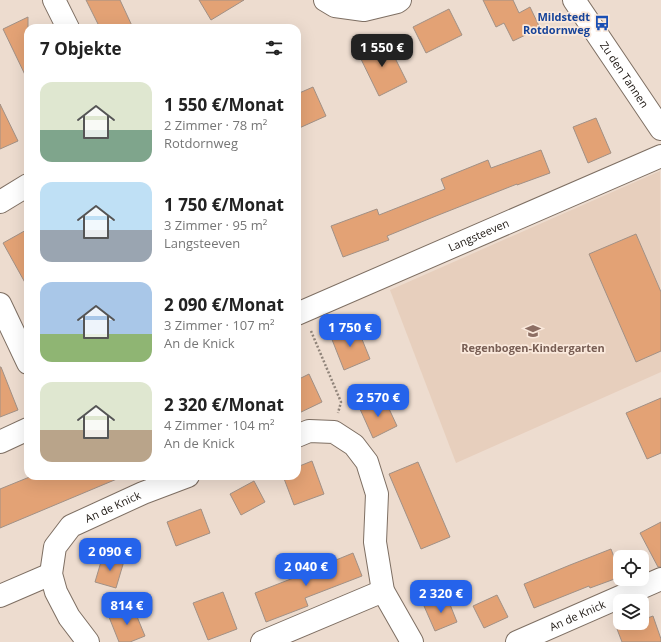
<!DOCTYPE html>
<html lang="de">
<meta charset="utf-8">
<style>
:root{--surface:#fff;--page:#f6f6f6;--text:#222;--muted:#767676;--accent:#2563eb}
body{margin:0;font-family:"Open Sans",sans-serif;background:var(--page);color:var(--text);height:100vh;display:flex;flex-direction:column;font-size:15px;white-space:nowrap}
*{box-sizing:border-box;margin:0}
p{font-size:13px;color:var(--muted)}
.icon{flex:none;width:22px;height:22px;fill:none;stroke:currentColor;stroke-width:2;stroke-linecap:round;stroke-linejoin:round}
.map{position:relative;flex:1;overflow:hidden}
.panel{position:absolute;left:24px;top:24px;width:277px;height:456px;display:flex;flex-direction:column;background:var(--surface);border-radius:12px;box-shadow:0 4px 16px #0002}
.panel>*{flex:none}
.controls{position:absolute;left:613px;top:550px;display:grid;gap:8px}
.controls a{display:grid;place-items:center;width:36px;height:36px;border-radius:8px;background:var(--surface);box-shadow:0 4px 16px #0002;font-size:20px}
.price{position:absolute;translate:-50% -34px;padding:0 9px;border-radius:8px;background:var(--accent);color:#fff;font-size:13px;line-height:26px;filter:drop-shadow(0 1px 2px #0008)}
.price::after{content:'';position:absolute;left:50%;top:24px;width:12px;height:9px;margin-left:-6px;background:inherit;clip-path:polygon(0 0,100% 0,50% 100%)}
.price.on{background:#222;color:#fff}
ul{padding:0;list-style:none}
li{display:flex;align-items:center;gap:12px;height:100px;padding:0 16px}
li span{display:grid;place-items:center;flex:none;width:112px;height:80px;border-radius:12px;color:#555}
li>.icon{margin-inline-start:auto}
span .icon{width:48px;height:48px;fill:#fffc;stroke-width:1}
li b{font-size:17px}
h2{display:flex;justify-content:space-between;align-items:center;height:48px;padding:0 16px;font-size:17px}
.map>svg:first-child{display:block}
.built{fill:#e7cfbd}
.building{fill:#e3a275;stroke:#a19085}
.lines{fill:none;stroke-linecap:round;stroke-linejoin:round}
.minor-casing{stroke:#7e6f63;stroke-width:24}
.path{stroke:#90847a;stroke-width:2.5;stroke-dasharray:2 2;stroke-linecap:butt}
.minor{stroke:#fff;stroke-width:22}
.labels{text-anchor:middle;stroke-width:3.5;stroke-linejoin:round;paint-order:stroke}
.transit-label{font-size:11px;font-weight:bold;fill:#164399;stroke:#fae9dc;text-anchor:end}
.street-label{font-size:11px;fill:#1d1712;stroke:#fae9dc}
.education-label{font-size:11px;font-weight:bold;fill:#785e54;stroke:#fae9dc}
</style>
<div class="map">
<svg width="661" height="642" viewBox="0 0 661 642">
<rect width="100%" height="100%" fill="#eddccf"/>
<path class="built" d="M660,171l1,201 -205,91 -66,-173z"/>
<path class="building" d="M86,0h34l13,28h-33z
M199,0h45l-33,20z
M483,0h30l6,13 11,-6 10,21 -27,13 -9,-18 -8,4z
M449,9l13,26 -36,18 -13,-26z
M28,17v64l-25,-52z
M386,40l21,42 -28,14 -21,-43z
M313,87l13,29 -29,13v-35z
M0,104l18,37 -18,8z
M596,118l15,35 -23,10 -15,-36z
M541,150l9,23 -33,12v-1l-81,32 -49,20 2,4 -46,17 -12,-31 46,-17 2,6 66,-26 -4,-10 47,-19 3,8z
M28,229v59l-25,-45z
M636,234l25,58v59l-25,11 -47,-108z
M357,327l13,32 -26,11 -13,-33z
M0,367h1l17,43 -18,7z
M309,374l13,28 -25,12v-34z
M384,398l13,28 -24,12 -13,-29z
M661,398v55l-14,6 -21,-46z
M312,461l12,33 -30,11 -11,-29h14v-9z
M418,462l32,75 -29,12 -32,-75z
M32,476h92l-124,52v-39z
M254,481l11,21 -24,13 -11,-21z
M201,509l9,24 -34,13 -9,-24z
M661,522v45h-3l-18,-34z
M611,549l9,24v4l-30,11 -1,-2 -55,22 -10,-24 46,-19z
M353,553l9,23 -57,22 3,8 -42,16 -11,-29 64,-25v-1z
M103,555l21,6 -8,27 -21,-6z
M223,592l14,37 -29,11 -15,-37z
M497,595l11,22 -24,11 -11,-22z
M447,597l10,25 -22,9 -11,-25z
M133,607l12,29 -15,6h-11l-10,-25z
M653,616l8,23v3h-39l-5,-13 17,-6h8v-3z"/>
<g class="lines">
<g class="minor-casing">
<g id="minor">
<path d="M54,0l14,28"/>
<path d="M325,0l10,6 29,4 33,-8 3,-2"/>
<path id="s1" d="M574,0l87,129"/>
<path d="M0,202l28,-17"/>
<path d="M0,304l28,59"/>
<path id="s2" d="M297,314l364,-158"/>
<path d="M297,436l12,-5 25,1 20,13 13,17 10,32 -2,48 8,49 29,51"/>
<path d="M0,442l28,-13"/>
<path d="M0,596l51,-22"/>
<path id="s3" d="M88,642l-19,-25 -13,-25 -5,-18 4,-27 16,-21 72,-33 45,-17"/>
<path d="M262,642l121,-51"/>
<path id="s4" d="M517,642l144,-63"/>
</g>
</g>
<path class="path" d="M311,331l30,71 -3,11"/>
<use href="#minor" class="minor"/>
</g>
<defs>
<g id="bus-bare" transform="scale(1.2)"><path d="M-5-6H5V4H4V6H2V4H-2V6H-4V4H-5ZM-3.5-4V0h7V-4ZM-3.5 1.2v1.5H-2V1.2ZM2 1.2v1.5H3.5V1.2Z" fill="#1a4fb4" stroke="#fae9dc" stroke-width="2.5" paint-order="stroke"/></g>
<g id="school-bare" transform="scale(1.2)"><path d="M0-5L7-2L0 1L-7-2ZM-4 1L0 2.5L4 1V4Q0 6-4 4Z" fill="#8d6e63" stroke="#fae9dc" stroke-width="2.5" paint-order="stroke"/></g>
</defs>
<g fill-rule="evenodd">
<use href="#bus-bare" x="602" y="23"/>
<use href="#school-bare" x="533" y="331"/>
</g>
<g class="labels">
<g class="transit-label">
<text x="590" y="21">Mildstedt<tspan x="590" dy="13">Rotdornweg</tspan></text>
</g>
<g class="street-label">
<text dy="4" stroke="none"><textPath href="#s1" startOffset="90">Zu den Tannen</textPath></text>
<text dy="4" stroke="none"><textPath href="#s2" startOffset="198">Langsteeven</textPath></text>
<text dy="4" stroke="none"><textPath href="#s3" startOffset="178">An de Knick</textPath></text>
<text dy="4" stroke="none"><textPath href="#s4" startOffset="66">An de Knick</textPath></text>
</g>
<g class="education-label">
<text x="533" y="352">Regenbogen-Kindergarten</text>
</g>
</g>
</svg>
<div class="controls">
<a><svg class="icon" aria-label="locate" viewBox="0 0 24 24"><circle cx="12" cy="12" r="6"/><path d="M12 2v4M12 18v4M2 12h4M18 12h4"/></svg></a>
<a><svg class="icon" aria-label="layers" viewBox="0 0 24 24"><path d="M12 4l9 5-9 5-9-5zM3 14l9 5 9-5"/></svg></a>
</div>
<b class="price on" style="left:382px;top:68px">1 550 €</b>
<b class="price" style="left:350px;top:348px">1 750 €</b>
<b class="price" style="left:378px;top:418px">2 570 €</b>
<b class="price" style="left:110px;top:572px">2 090 €</b>
<b class="price" style="left:306px;top:587px">2 040 €</b>
<b class="price" style="left:441px;top:614px">2 320 €</b>
<b class="price" style="left:127px;top:626px">814 €</b>
<section class="panel">
<h2>7 Objekte<svg class="icon" aria-label="filters" viewBox="0 0 24 24"><path d="M4 7h16M4 17h16"/><circle cx="9" cy="7" r="2"/><circle cx="15" cy="17" r="2"/></svg></h2>
<ul>
<li><span style="background:linear-gradient(#dfe7d0 60%,#7fa58c 0)"><svg class="icon" aria-label="home" viewBox="0 0 24 24"><path d="M3 11l9-7 9 7M6 9v11h12V9"/></svg></span><div><b>1 550 €/Monat</b><p>2 Zimmer · 78 m²</p><p>Rotdornweg</p></div></li>
<li><span style="background:linear-gradient(#bfe0f5 60%,#9aa5b1 0)"><svg class="icon" aria-label="home" viewBox="0 0 24 24"><path d="M3 11l9-7 9 7M6 9v11h12V9"/></svg></span><div><b>1 750 €/Monat</b><p>3 Zimmer · 95 m²</p><p>Langsteeven</p></div></li>
<li><span style="background:linear-gradient(#a9c7e8 65%,#8fb573 0)"><svg class="icon" aria-label="home" viewBox="0 0 24 24"><path d="M3 11l9-7 9 7M6 9v11h12V9"/></svg></span><div><b>2 090 €/Monat</b><p>3 Zimmer · 107 m²</p><p>An de Knick</p></div></li>
<li><span style="background:linear-gradient(#dfe7d0 60%,#b9a48a 0)"><svg class="icon" aria-label="home" viewBox="0 0 24 24"><path d="M3 11l9-7 9 7M6 9v11h12V9"/></svg></span><div><b>2 320 €/Monat</b><p>4 Zimmer · 104 m²</p><p>An de Knick</p></div></li>
</ul>
</section>
</div>
